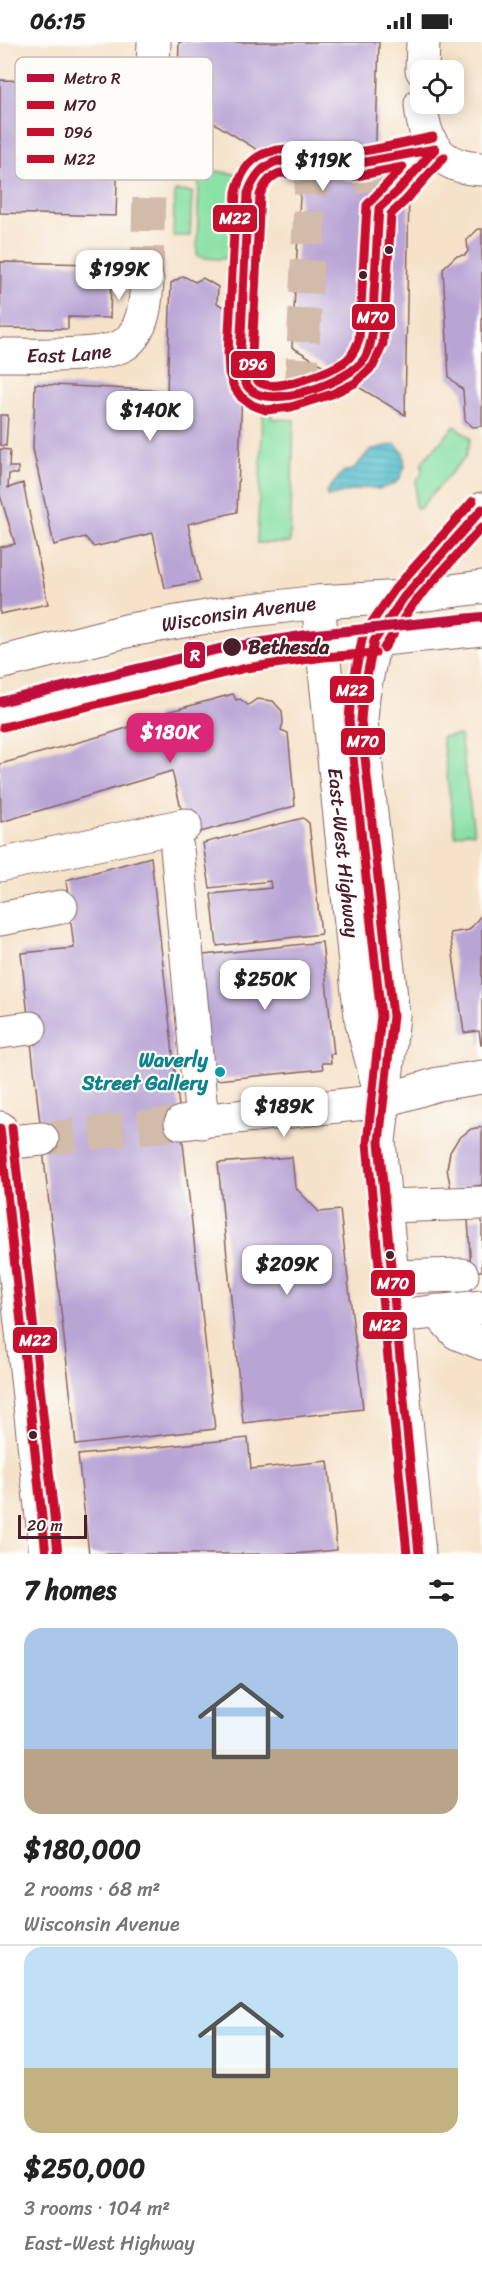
<!DOCTYPE html>
<meta charset="utf-8">
<style>
:root{--surface:#fff;--page:#f2f2f2;--text:#222;--muted:#767676;--line:#e0e0e0;--accent:#db2777}
body{margin:0;font-family:Sriracha,sans-serif;background:var(--page);color:var(--text);height:100vh;display:flex;flex-direction:column;font-size:22px;white-space:nowrap}
*{box-sizing:border-box;margin:0}
p{font-size:20px;color:var(--muted)}
.icon{flex:none;width:33px;height:33px;fill:none;stroke:currentColor;stroke-width:2;stroke-linecap:round;stroke-linejoin:round}
.map{position:relative;height:1512px;overflow:hidden}
.drawer{display:flex;flex-direction:column;background:var(--surface);flex:1}
.drawer>*{flex:none}
.controls{position:absolute;left:410px;top:18px;display:grid;gap:12px}
.controls a{display:grid;place-items:center;width:54px;height:54px;border-radius:12px;background:var(--surface);box-shadow:0 3px 15px #0003;font-size:30px}
.scale{position:absolute;left:18px;bottom:15px;width:69px;box-sizing:border-box;padding-left:6px;border:3px solid #4a1f2b;border-top:0;font-size:16px;line-height:21px;white-space:nowrap;color:#4a1f2b;-webkit-text-stroke:4px #fdfcf7;paint-order:stroke}
.price{position:absolute;translate:-50% -51px;padding:0 14px;border-radius:12px;background:#fff;color:#222;font-size:20px;line-height:39px;filter:drop-shadow(0 2px 3px #0008)}
.price::after{content:'';position:absolute;left:50%;top:36px;width:18px;height:14px;margin-left:-9px;background:inherit;clip-path:polygon(0 0,100% 0,50% 100%)}
.price.active{background:var(--accent);color:#fff}
ul{padding:0;list-style:none}
li{display:grid;align-content:center;gap:12px;height:318px;padding:0 24px}
li+li{border-top:2px solid var(--line)}
li span{display:grid;place-items:center;height:186px;border-radius:18px;color:#555}
li>.icon{margin-inline-start:auto}
span .icon{width:108px;height:108px;fill:#fffc;stroke-width:1}
li b{font-size:26px}
h2{display:flex;justify-content:space-between;align-items:center;height:72px;padding:0 24px;font-size:26px}
.status{display:flex;justify-content:space-between;align-items:center;height:42px;padding:0 30px;background:var(--surface);direction:ltr}
.status svg{height:16px;fill:currentColor}
.map>svg:first-child{display:block}
.green{fill:#8ae1a5;stroke:#6a8068;stroke-width:1.5}
.water{fill:url(#water-rules);stroke:#4e6f7c;stroke-width:1.5}
.building{fill:#b9a5d5}
.lines{fill:none;stroke-linecap:round;stroke-linejoin:round}
.minor-tunnel{stroke:#d3bba9;stroke-width:33;stroke-dasharray:33 16;stroke-linecap:butt}
.minor-casing{stroke:#866362;stroke-width:35}
.major-casing{stroke:#866362;stroke-width:35}
.minor{stroke:#fff;stroke-width:33}
.major{stroke:#fff;stroke-width:33}
.bus-1-casing{stroke:#fdfcf7;stroke-width:14}
.bus-2-casing{stroke:#fdfcf7;stroke-width:14}
.bus-3-casing{stroke:#fdfcf7;stroke-width:14}
.bus-1{stroke:#c8102e;stroke-width:9}
.bus-2{stroke:#c8102e;stroke-width:9}
.bus-3{stroke:#c8102e;stroke-width:9}
.metro-1-casing{stroke:#fdfcf7;stroke-width:15}
.metro-1{stroke:#bf0d3e;stroke-width:10}
.bus-dot{fill:#4a1f2b;stroke:#fdfcf7;stroke-width:2}
.culture-dot{fill:#0f9aa8;stroke:#fdfcf7;stroke-width:2}
.labels{text-anchor:middle;stroke-width:4.5;stroke-linejoin:round;paint-order:stroke}
.street-label{font-size:20px;fill:#4a1f2b;stroke:#fdfcf7}
.stop-label{font-size:20px;font-weight:bold;fill:#4a1f2b;stroke:#fdfcf7;text-anchor:start}
.culture-label{font-size:20px;font-weight:bold;fill:#0d838f;stroke:#fdfcf7;text-anchor:end}
.key{fill:#fdfcf7;stroke:#c7baba;stroke-width:1.5}
.key-label{font-size:16px;fill:#4a1f2b}
.line-badge{stroke:#fdfcf7;stroke-width:2}
.badge-label{font-size:16px;text-anchor:middle;font-weight:bold;fill:#fff}
</style>
<div class="status"><b>06:15</b><svg viewBox="0 0 49 12"><path d="M0 12V9h3v3zM5 12V6h3v6zM10 12V3h3v9zM15 12V0h3v12zM26 1h20v11H26zM47 4h2v5h-2z"/></svg></div>
<div class="map">
<svg width="482" height="1512" viewBox="0 0 482 1512">
<defs>
<pattern id="water-rules" width="6" height="5" patternUnits="userSpaceOnUse" patternTransform="scale(1.5)"><rect width="6" height="5" fill="#53bfcd"/><path d="M0 2.5h6" fill="none" stroke="#479ba7"/></pattern>
</defs>
<rect width="100%" height="100%" fill="#fdfcf7"/>
<filter id="ink" filterUnits="userSpaceOnUse"><feTurbulence type="fractalNoise" baseFrequency=".0167" numOctaves="2"/><feDisplacementMap in="SourceGraphic" scale="12" xChannelSelector="R" yChannelSelector="G"/><feConvolveMatrix kernelMatrix="1 2 1 2 8 2 1 2 1" color-interpolation-filters="sRGB"/></filter>
<filter id="wash" filterUnits="userSpaceOnUse"><feTurbulence type="fractalNoise" baseFrequency=".008" numOctaves="4" result="noise"/><feDisplacementMap in="SourceGraphic" scale="24" xChannelSelector="R" yChannelSelector="G"/><feGaussianBlur stdDeviation="1.35" result="paint"/><feColorMatrix in="noise" values="0 0 0 0 0 0 0 0 0 0 0 0 0 0 0 0 0 1.4 0 .05"/><feComposite in="paint" operator="in"/></filter>
<g filter="url(#wash)">
<rect width="100%" height="100%" fill="#f5e2c9"/>
<path class="green" d="M215,129l26,4 -3,81c-14,4 -27,4 -41,0l2,-81z
M175,149l17,1 -2,44h-17z
M263,371l9,1v5l22,1 -4,123h-33z
M455,384l15,12c0,7 -4,11 -4,18l-47,53 -4,-3 1,-25 6,-7v-12z
M460,693l14,98 -8,-1 -11,4 -13,-99z"/>
<path class="water" d="M395,402l8,8 2,14 -5,12 -6,6 -15,5 -12,-2 -40,10 -1,-5 18,-21 9,-1 17,-20z"/>
<g id="blocks">
<path class="building" d="M179,0h200l-4,127 34,20 -4,226 -113,-68 9,-170 -124,-77z
M0,38l120,3 -4,133 -116,-3z
M478,187h4v197l-9,1 -8,-7 -2,-30 -14,-13 -6,-109 13,-12 9,-1 3,-4 -1,-11z
M1,220l95,2v14l15,1 -1,39 -42,-1v12l-68,-1z
M183,234l12,6 8,-4 15,9 -1,16 28,18 -8,191 -49,12 12,57 -35,7 -12,-55 -59,14 -9,-10 -31,8 -21,-96 2,-65 132,7 4,-108z
M0,373h8l-2,31 -6,-1z
M0,407l10,1 -1,17h9v7h-9l-1,14 15,-5 25,121 -48,10v-67l15,-3 -15,-49z
M233,652l3,6 4,-1 8,6 9,-6 16,2 9,10 1,12 -2,7 7,3 7,73 -98,27 -12,-8 -13,-54 -171,51 -1,-58 108,-30 49,-16 -1,-3z
M303,776l6,5 12,111 -104,12 -6,-52 60,-6 -1,-7 -60,7 -7,-45z
M151,815l64,572 -139,16 -55,-492 53,-5 -8,-68z
M482,872v131h-1l-2,-14 -15,2 -14,-100 19,-3z
M322,900l12,112h-4l1,9h-9l1,6 -115,12 -13,-125z
M482,1085v58l-31,5 -4,-21 3,-17 8,-13 13,-10z
M292,1115l3,30 24,25 21,-2 23,199 -120,14 -25,-260z
M482,1176v53h-11l-3,-52z
M248,1396l3,31 77,-8 9,89 -43,4h-205l-11,-99z"/>
</g>
</g>
<g filter="url(#ink)">
<use href="#blocks" fill-opacity="0" stroke="#866362" stroke-width="1.5"/>
<g class="lines">
<path class="minor-tunnel" d="M355,122l15,13 9,31 -8,134c-4,11 -7,20 -16,27 -12,11 -68,30 -84,29 -8,0 -20,-5 -24,-12 -7,-9 -6,-20 -7,-31l8,-162c5,-16 13,-28 30,-32l77,3 26,-3
M147,238l3,-137
M301,349l11,-229
M42,1097l139,-16"/>
<g class="minor-casing">
<g id="minor">
<path d="M422,28l1,-28"/>
<path d="M421,62c3,39 18,64 61,65"/>
<path d="M150,101l4,-101"/>
<path d="M381,119l54,-12"/>
<path d="M397,150l38,-43"/>
<path id="s1" d="M0,313c27,0 105,3 125,-11 19,-14 21,-43 22,-64"/>
<path d="M177,806l25,274"/>
<path d="M0,823l185,-40"/>
<path d="M0,877l61,-12"/>
<path d="M0,990l30,-4"/>
<path d="M181,1081l202,-22 55,-17 44,-7"/>
<path d="M0,1101l42,-4"/>
<path d="M386,1164l96,-3"/>
<path d="M392,1235l70,-2"/>
<path d="M437,1269l20,22 25,10"/>
<path d="M396,1274l86,-9"/>
</g>
</g>
<g class="major-casing">
<g id="major">
<path id="s2" d="M318,560l40,390 4,31 17,65"/>
<path id="s3" d="M0,621l130,-33 106,-18 82,-10 86,-5 78,-10"/>
<path d="M0,673l244,-59 79,-11 159,-16"/>
<path d="M0,1086l46,426"/>
<path d="M419,1512l-40,-412 14,-126 -32,-295 2,-25 11,-55 30,-44 78,-88"/>
</g>
</g>
<use href="#minor" class="minor"/>
<use href="#major" class="major"/>
<g class="bus-1-casing">
<path id="bus-1" d="M435,107l-38,43 -18,16c-2,29 -3,58 -5,87 -1,20 1,44 -9,63 -14,23 -94,53 -115,31 -9,-9 -9,-22 -10,-34l8,-162c6,-16 14,-27 30,-32l77,3z
M0,1086l46,426
M419,1512l-40,-412 14,-126 -32,-295 2,-25 11,-55 30,-44 78,-88"/>
</g>
<g class="bus-2-casing">
<path id="bus-2" d="M403,125l-36,38 -8,135c-3,7 -5,14 -12,20 -13,11 -73,34 -88,22 -7,-7 -6,-18 -7,-27l8,-160c4,-10 9,-18 20,-22l76,3z
M384,606l29,-44 69,-77
M3,685l243,-59 78,-11 51,-4"/>
</g>
<g class="bus-3-casing">
<path id="bus-3" d="M433,95c-26,5 -51,12 -77,15 -46,5 -105,-25 -120,40l-8,162 1,19 5,14 7,10 11,8 14,5 25,-3 41,-13 23,-11 18,-17 10,-22 8,-130 15,-14 38,-43
M12,1085l46,426
M407,1512l-40,-411 14,-127 -32,-296 2,-26 12,-59 32,-46 78,-88"/>
</g>
<use href="#bus-1" class="bus-1"/>
<use href="#bus-2" class="bus-2"/>
<use href="#bus-3" class="bus-3"/>
<g class="metro-1-casing">
<path id="metro-1" d="M0,660l219,-53 88,-14 175,-18"/>
</g>
<use href="#metro-1" class="metro-1"/>
</g>
</g>
<g class="bus-dot">
<circle cx="389" cy="208" r="5"/>
<circle cx="363" cy="233" r="5"/>
<circle cx="232" cy="605" r="10"/>
<circle cx="390" cy="1213" r="5"/>
<circle cx="33" cy="1393" r="5"/>
</g>
<circle class="culture-dot" cx="220" cy="1030" r="6"/>
<g class="labels">
<g class="street-label">
<text dy="7" stroke="none"><textPath href="#s1" startOffset="69">East Lane</textPath></text>
<text dy="7" stroke="none"><textPath href="#s3" startOffset="244">Wisconsin Avenue</textPath></text>
<text dy="7" stroke="none"><textPath href="#s2" startOffset="252">East-West Highway</textPath></text>
</g>
<g class="stop-label">
<text x="248" y="612">Bethesda</text>
</g>
<g class="culture-label">
<text x="208" y="1025">Waverly<tspan x="208" dy="23">Street Gallery</tspan></text>
</g>
</g>
<rect x="15" y="15" width="198" height="123" rx="9" class="key"/>
<rect x="27" y="32" width="27" height="8" fill="#bf0d3e"/>
<rect x="27" y="59" width="27" height="8" fill="#c8102e"/>
<rect x="27" y="86" width="27" height="8" fill="#c8102e"/>
<rect x="27" y="113" width="27" height="8" fill="#c8102e"/>
<g class="key-label">
<text x="64" y="42">Metro R</text>
<text x="64" y="69">M70</text>
<text x="64" y="96">D96</text>
<text x="64" y="123">M22</text>
</g>
<g class="line-badge">
<rect x="212" y="162" width="46" height="29" rx="6" fill="#c8102e"/>
<rect x="351" y="261" width="45" height="28" rx="6" fill="#c8102e"/>
<rect x="230" y="308" width="46" height="29" rx="6" fill="#c8102e"/>
<rect x="183" y="599" width="23" height="28" rx="6" fill="#bf0d3e"/>
<rect x="329" y="633" width="46" height="29" rx="6" fill="#c8102e"/>
<rect x="340" y="685" width="46" height="29" rx="6" fill="#c8102e"/>
<rect x="370" y="1227" width="46" height="28" rx="6" fill="#c8102e"/>
<rect x="362" y="1269" width="46" height="29" rx="6" fill="#c8102e"/>
<rect x="12" y="1284" width="46" height="28" rx="6" fill="#c8102e"/>
</g>
<g class="badge-label">
<text x="235" y="182">M22</text>
<text x="373" y="281">M70</text>
<text x="253" y="328">D96</text>
<text x="195" y="619">R</text>
<text x="352" y="654">M22</text>
<text x="363" y="705">M70</text>
<text x="393" y="1247">M70</text>
<text x="385" y="1289">M22</text>
<text x="35" y="1304">M22</text>
</g>
</svg>
<div class="controls">
<a><svg class="icon" aria-label="locate" viewBox="0 0 24 24"><circle cx="12" cy="12" r="6"/><path d="M12 2v4M12 18v4M2 12h4M18 12h4"/></svg></a>
</div>
<div class="scale">20 m</div>
<b class="price" style="left:323px;top:150px">$119K</b>
<b class="price" style="left:119px;top:259px">$199K</b>
<b class="price" style="left:150px;top:400px">$140K</b>
<b class="price active" style="left:170px;top:722px">$180K</b>
<b class="price" style="left:265px;top:969px">$250K</b>
<b class="price" style="left:284px;top:1096px">$189K</b>
<b class="price" style="left:287px;top:1254px">$209K</b>
</div>
<section class="drawer">
<h2>7 homes<svg class="icon" aria-label="filters" viewBox="0 0 24 24"><path d="M4 7h16M4 17h16"/><circle cx="9" cy="7" r="2"/><circle cx="15" cy="17" r="2"/></svg></h2>
<ul>
<li><span style="background:linear-gradient(#a9c7e8 65%,#b9a48a 0)"><svg class="icon" aria-label="home" viewBox="0 0 24 24"><path d="M3 11l9-7 9 7M6 9v11h12V9"/></svg></span><div><b>$180,000</b><p>2 rooms · 68 m²</p><p>Wisconsin Avenue</p></div></li>
<li><span style="background:linear-gradient(#bfe0f5 65%,#c2b280 0)"><svg class="icon" aria-label="home" viewBox="0 0 24 24"><path d="M3 11l9-7 9 7M6 9v11h12V9"/></svg></span><div><b>$250,000</b><p>3 rooms · 104 m²</p><p>East-West Highway</p></div></li>
</ul>
</section>
